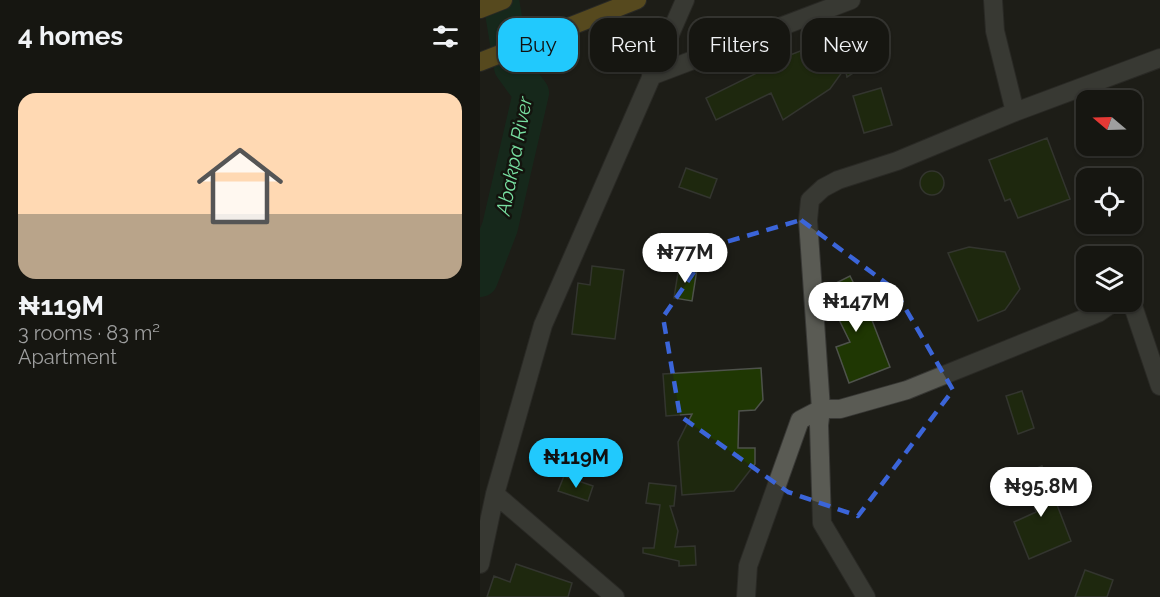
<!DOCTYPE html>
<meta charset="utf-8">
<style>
:root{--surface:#161611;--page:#23231f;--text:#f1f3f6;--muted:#9e9f9f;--line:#353531;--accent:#21c9fd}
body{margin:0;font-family:Raleway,sans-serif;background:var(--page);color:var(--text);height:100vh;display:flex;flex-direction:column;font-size:22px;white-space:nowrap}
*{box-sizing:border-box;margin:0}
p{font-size:20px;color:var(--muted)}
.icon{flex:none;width:33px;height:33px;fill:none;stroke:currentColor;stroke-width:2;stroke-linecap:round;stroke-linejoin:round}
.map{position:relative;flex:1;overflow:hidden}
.panel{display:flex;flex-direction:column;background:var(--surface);width:480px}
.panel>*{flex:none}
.hud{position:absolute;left:18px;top:18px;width:570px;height:54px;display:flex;gap:12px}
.needle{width:39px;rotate:289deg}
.fabs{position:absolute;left:596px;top:90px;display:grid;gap:12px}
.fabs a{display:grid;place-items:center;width:66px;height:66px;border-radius:12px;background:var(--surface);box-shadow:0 2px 4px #0004,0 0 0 2px var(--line);font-size:30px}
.price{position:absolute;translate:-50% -51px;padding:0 14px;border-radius:21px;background:#fff;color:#222;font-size:20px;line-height:39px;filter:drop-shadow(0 2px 3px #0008)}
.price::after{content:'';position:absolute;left:50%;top:36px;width:18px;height:14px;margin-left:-9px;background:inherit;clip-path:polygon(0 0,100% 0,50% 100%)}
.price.selected{background:var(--accent);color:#111}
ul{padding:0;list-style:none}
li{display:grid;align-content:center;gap:12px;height:318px;padding:0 18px}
li span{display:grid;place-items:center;height:186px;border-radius:18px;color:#555}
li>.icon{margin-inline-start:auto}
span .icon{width:108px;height:108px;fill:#fffc;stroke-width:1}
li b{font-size:26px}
h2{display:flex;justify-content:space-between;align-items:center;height:72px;padding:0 18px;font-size:26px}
.pill{padding:0 21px;border-radius:18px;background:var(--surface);box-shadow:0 2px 4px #0004,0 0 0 2px var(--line);font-size:21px;line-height:54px}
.pill.selected{background:var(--accent);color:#111}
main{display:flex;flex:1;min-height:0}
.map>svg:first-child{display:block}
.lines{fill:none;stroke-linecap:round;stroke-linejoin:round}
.river{stroke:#0e3720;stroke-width:36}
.building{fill:#1f3703;stroke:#4e524b;stroke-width:1.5}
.street-casing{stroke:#383835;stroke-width:20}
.primary-casing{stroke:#383835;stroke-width:20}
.street{stroke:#5a5b54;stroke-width:18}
.primary{stroke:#9c7f26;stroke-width:18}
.marked{fill:none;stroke:#3b65d9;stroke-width:4.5;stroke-dasharray:12 8;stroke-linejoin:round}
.labels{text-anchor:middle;stroke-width:5;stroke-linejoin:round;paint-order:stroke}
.water-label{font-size:20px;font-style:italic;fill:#78dfa1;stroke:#13140e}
</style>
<main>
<section class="panel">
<h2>4 homes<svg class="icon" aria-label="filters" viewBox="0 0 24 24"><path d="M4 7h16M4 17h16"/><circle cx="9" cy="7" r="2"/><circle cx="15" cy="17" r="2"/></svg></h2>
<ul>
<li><span style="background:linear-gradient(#ffd9b3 65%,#b9a48a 0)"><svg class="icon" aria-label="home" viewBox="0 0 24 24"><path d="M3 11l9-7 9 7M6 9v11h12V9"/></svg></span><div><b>₦119M</b><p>3 rooms · 83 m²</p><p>Apartment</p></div></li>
</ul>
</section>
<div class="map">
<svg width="680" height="597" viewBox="0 0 680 597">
<rect width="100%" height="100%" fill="#1d1d17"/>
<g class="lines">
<path class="river" d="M0,279l20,-52 31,-134 -19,-26 -11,-67"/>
</g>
<path class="building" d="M371,35l18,28 -22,14 -2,-9 -15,21 -47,31 -12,-27 -55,27 -10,-22 55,-27 -2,-4 49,-19 15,6z
M401,88l11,37 -28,8 -11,-37z
M567,138l23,61 -52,19 -8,-19 -5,2 -16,-41z
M206,168l31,11 -7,19 -31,-11z
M440 183a12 12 0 1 1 24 0a12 12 0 1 1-24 0Z
M489,247l36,5 15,37 -15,21 -27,11 -30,-68z
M112,266l32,4 -9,69 -43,-5 6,-51 12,2z
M199,266l18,3 -5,32 -18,-3z
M370,276l20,39 20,52 -41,16 -13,-36 14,-5 -26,-53z
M281,368l2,32 -8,10 -16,1 -1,37h17v16l-21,27 -52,4 -4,-53 14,-28 -26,2 -3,-42z
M542,391l12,37 -16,6 -12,-38z
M562,466l29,75 -42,18 -15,-37 22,-10 -14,-38z
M84,476l29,10 -5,15 -30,-10z
M169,483l27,3 -2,20h-4l8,25 -3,16 20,-1 1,19 -17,1v-5l-36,-8v-5h11l6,-43 -14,-2z
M36,564l56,19 -4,14h-81l7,-21 16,6z
M605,570l28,10 -6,17h-32z"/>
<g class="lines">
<g class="street-casing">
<path id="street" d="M513,0l2,31 20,81 145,-54
M171,76l200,-76
M651,300l29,86
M15,494l120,103
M0,564l15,-70 48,-169 142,-325
M266,597l2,-31 52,-146 21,-11 -13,-189 2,-20 13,-12 15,-8 59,-19 118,-49
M386,597l-44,-74 -3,-98 2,-16h19l67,-19 191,-77 16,-11"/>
</g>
<g class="primary-casing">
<path id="primary" d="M0,9l23,-9
M0,62l157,-62"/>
</g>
<use href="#street" class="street"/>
<use href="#primary" class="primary"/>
</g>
<path d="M0 0H680V597H0ZM321,220l93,69 59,101 -95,126 -70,-24 -108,-76 -17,-99 49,-71z" fill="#1d1d17" fill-opacity=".55" fill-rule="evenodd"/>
<path class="marked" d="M321,220l93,69 59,101 -95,126 -70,-24 -108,-76 -17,-99 49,-71z"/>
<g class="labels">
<g class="water-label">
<text transform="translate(34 156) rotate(-79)" y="7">Abakpa River</text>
</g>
</g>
</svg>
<div class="fabs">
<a><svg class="needle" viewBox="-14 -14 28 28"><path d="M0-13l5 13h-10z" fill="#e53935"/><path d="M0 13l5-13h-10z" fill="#9e9f9f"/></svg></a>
<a><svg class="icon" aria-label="locate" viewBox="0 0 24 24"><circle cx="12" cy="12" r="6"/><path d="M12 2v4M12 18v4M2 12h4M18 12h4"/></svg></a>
<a><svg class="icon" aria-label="layers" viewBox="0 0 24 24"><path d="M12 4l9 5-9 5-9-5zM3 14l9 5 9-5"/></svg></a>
</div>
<b class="price" style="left:205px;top:284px">₦77M</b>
<b class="price" style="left:376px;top:333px">₦147M</b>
<b class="price selected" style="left:96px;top:489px">₦119M</b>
<b class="price" style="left:561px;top:518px">₦95.8M</b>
<div class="hud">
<a class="pill selected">Buy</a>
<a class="pill">Rent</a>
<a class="pill">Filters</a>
<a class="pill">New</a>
</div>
</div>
</main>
